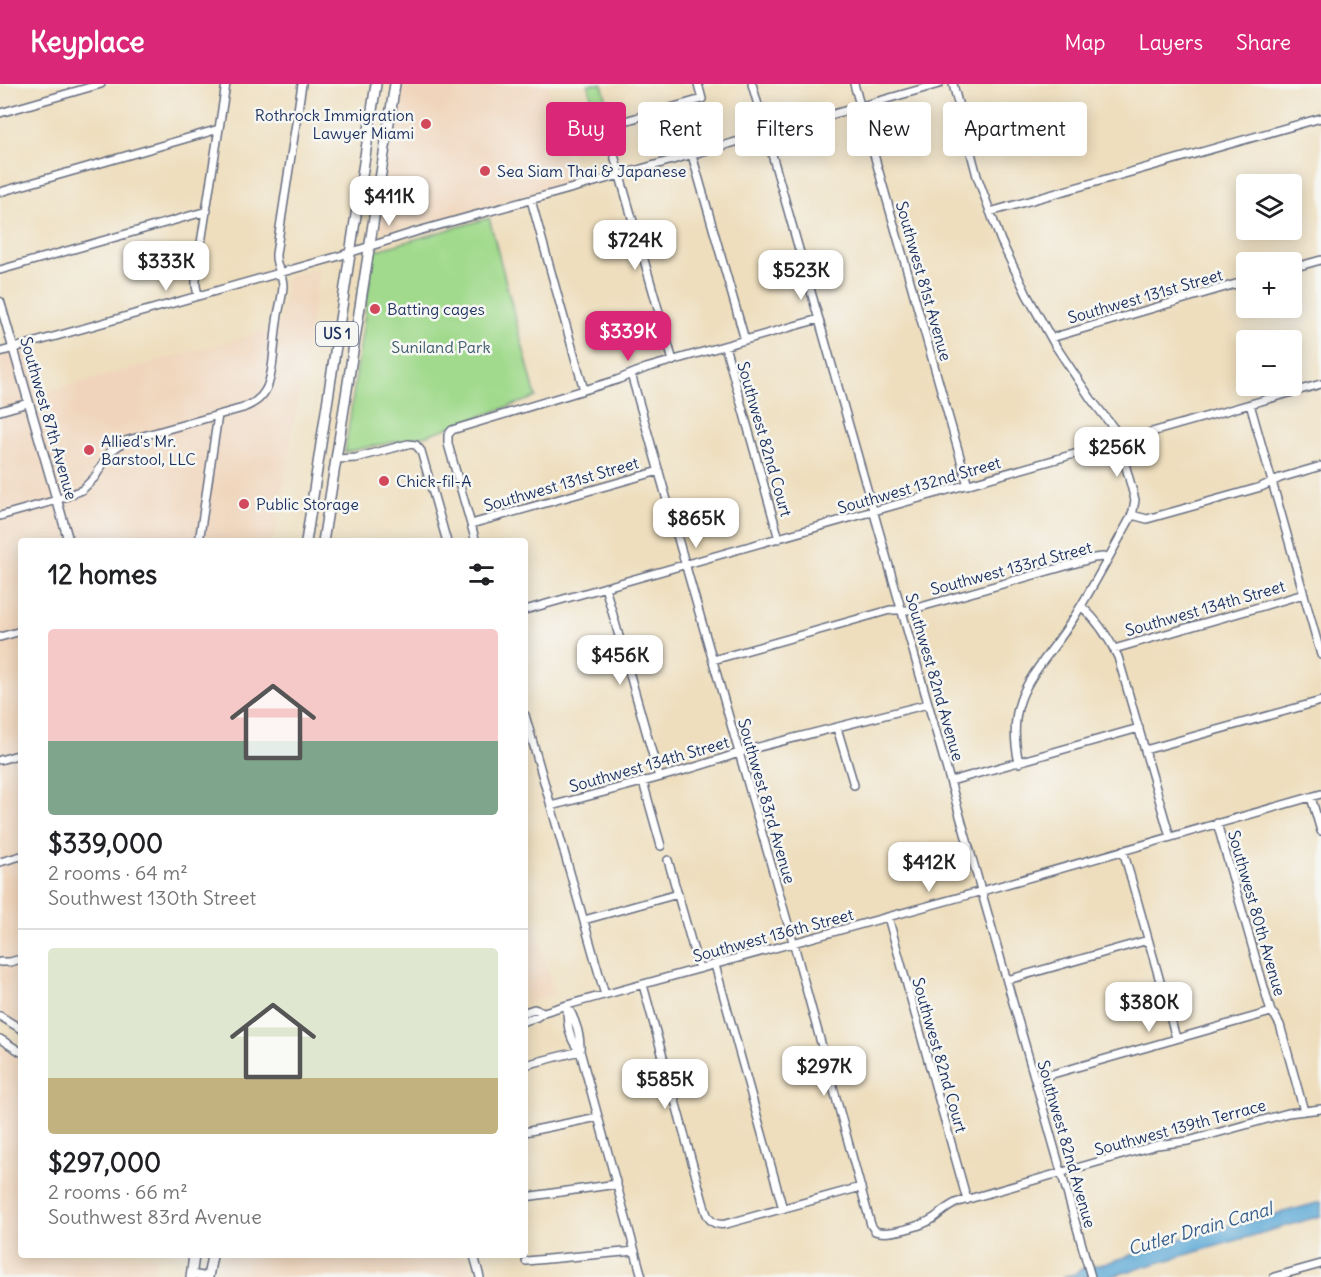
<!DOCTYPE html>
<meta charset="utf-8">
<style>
:root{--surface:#fff;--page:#f6f6f6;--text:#202124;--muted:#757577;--line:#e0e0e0;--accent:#db2777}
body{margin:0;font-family:Delius,sans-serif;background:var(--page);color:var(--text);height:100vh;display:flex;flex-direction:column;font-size:22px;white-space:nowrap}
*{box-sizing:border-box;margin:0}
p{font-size:20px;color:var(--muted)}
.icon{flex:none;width:33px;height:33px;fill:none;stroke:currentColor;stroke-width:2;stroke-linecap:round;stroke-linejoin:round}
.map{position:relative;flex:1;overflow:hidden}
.drawer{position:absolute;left:18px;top:454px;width:510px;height:720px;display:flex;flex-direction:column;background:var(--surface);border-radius:6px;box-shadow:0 3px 15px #0003}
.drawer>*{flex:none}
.banner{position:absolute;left:546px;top:18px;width:570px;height:54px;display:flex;gap:12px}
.fabs{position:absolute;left:1236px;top:90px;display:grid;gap:12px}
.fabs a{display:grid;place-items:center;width:66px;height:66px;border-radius:6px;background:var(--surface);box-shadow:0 3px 15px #0003;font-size:30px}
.price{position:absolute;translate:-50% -51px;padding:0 14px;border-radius:12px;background:#fff;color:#222;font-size:20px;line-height:39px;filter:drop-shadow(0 2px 3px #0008)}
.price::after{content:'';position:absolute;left:50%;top:36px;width:18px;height:14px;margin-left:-9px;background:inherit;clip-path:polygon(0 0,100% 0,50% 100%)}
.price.selected{background:var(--accent);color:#fff}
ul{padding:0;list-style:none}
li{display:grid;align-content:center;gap:12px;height:318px;padding:0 30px}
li+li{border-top:2px solid var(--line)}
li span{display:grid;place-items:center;height:186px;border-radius:6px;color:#555}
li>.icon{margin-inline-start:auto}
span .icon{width:108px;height:108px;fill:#fffc;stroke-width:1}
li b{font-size:26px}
h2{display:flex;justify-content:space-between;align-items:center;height:72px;padding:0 30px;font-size:26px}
.chip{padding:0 21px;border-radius:6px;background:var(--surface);box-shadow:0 3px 15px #0003;font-size:21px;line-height:54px}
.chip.selected{background:var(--accent);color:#fff}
header{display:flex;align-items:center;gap:36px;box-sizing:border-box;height:84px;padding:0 30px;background:var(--accent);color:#fff}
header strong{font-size:28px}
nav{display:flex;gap:33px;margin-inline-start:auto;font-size:21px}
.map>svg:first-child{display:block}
.built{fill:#f0d5bc}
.green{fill:#a1da8d;stroke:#5e8476;stroke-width:1.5}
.water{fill:#5da9d6;stroke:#3c6c9a;stroke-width:1.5}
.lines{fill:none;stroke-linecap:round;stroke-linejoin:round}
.minor-casing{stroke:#656c7f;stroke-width:10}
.major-casing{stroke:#656c7f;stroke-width:11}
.highway-casing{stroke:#656c7f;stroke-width:12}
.minor{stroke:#fff;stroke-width:7}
.major{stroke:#fff;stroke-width:8}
.highway{stroke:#fff;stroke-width:9}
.poi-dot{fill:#d1495b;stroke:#f6f6f2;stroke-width:2}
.labels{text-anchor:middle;stroke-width:5;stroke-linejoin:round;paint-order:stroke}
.shield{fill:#f6f6f2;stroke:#5d6b8a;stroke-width:1.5}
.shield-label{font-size:15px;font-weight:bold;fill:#1b2f5e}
.poi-label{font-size:16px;fill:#1b2f5e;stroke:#f6f6f2;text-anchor:start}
.street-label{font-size:16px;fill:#1b2f5e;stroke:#f6f6f2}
.park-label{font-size:16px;fill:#3c5a6a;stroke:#f6f6f2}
.water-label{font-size:18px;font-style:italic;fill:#325a88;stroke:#f6f6f2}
</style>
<header>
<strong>Keyplace</strong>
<nav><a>Map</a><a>Layers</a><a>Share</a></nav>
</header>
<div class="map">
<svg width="1321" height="1193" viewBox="0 0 1321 1193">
<rect width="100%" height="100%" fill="#f6f6f2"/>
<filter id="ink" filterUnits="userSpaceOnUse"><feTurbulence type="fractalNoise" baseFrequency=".0167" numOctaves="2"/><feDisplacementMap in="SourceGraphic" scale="12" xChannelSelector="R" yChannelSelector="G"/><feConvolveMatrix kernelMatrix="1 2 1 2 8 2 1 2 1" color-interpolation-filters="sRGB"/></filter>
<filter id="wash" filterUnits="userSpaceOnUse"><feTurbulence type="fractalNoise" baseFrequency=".008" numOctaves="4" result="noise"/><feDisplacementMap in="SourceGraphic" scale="24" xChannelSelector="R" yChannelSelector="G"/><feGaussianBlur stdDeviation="1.35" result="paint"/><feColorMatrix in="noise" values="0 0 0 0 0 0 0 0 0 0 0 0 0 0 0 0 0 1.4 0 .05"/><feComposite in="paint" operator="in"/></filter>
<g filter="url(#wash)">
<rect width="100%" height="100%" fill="#eedebd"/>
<path class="built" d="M399,0h149l24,94 -7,8 -55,15 -124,31 -8,-7z
M320,184l-46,273 -253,1v485l-21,-13v-658l26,-8 12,46 241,-67 9,-51z
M525,801l29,109 -29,10z
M0,963l21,12v197h137l-3,21h-155z
M222,1172h244l5,21h-252z"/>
<path class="green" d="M588,0h14l7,25 -14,4z
M489,134l47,179 -109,38 -82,17 29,-201z"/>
<path class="water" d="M1321,1118v14l-212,61h-47l12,-3 7,-5 26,-6 72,-24 54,-15 9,-1z"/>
</g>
<g filter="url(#ink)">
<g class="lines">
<g class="minor-casing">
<path id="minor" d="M752,0l339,1193
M854,0l114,401
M953,0l24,92 24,65 26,54 28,50 36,54 25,32 19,69 -2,11 -3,8c-19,34 -37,68 -57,100 -33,53 -70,73 -54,144
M0,29l101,-29
M606,43l67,234
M565,54l137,-39 -4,-15
M692,71l53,185
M0,108l219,-63
M531,116l53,190
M990,128l331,-94
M1292,184l29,-8
M0,186l207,-59
M198,211l-2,-9v-11l30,-191
M1051,254l195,-57
M725,262l54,193
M0,268l336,-95 82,-26 202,-56 319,-91
M631,290l165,578 75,273 4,6c13,5 47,-5 59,-13 8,-6 14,-12 24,-16l199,-57 31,-4 100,-28 33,-4
M1250,320l71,251
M0,327l28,-8
M336,375l20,-1 52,-14 8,1 5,6 26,91
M1132,431l15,4 114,-32 19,-9 41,-12
M0,432l57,-16 25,-10 13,-13 15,-25 15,-11 118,-33c9,-4 17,-8 22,-17 9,-14 9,-51 12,-69 1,-12 6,-25 6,-37 0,-10 -8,-19 -7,-31l26,-170
M471,440l188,-53
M199,458l19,-127
M476,458l-28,-98v-9l4,-5 165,-50 29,-12 173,-49
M605,503l54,190
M1081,522c16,14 28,32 37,51l52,180
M525,526l796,-226
M0,553l21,-6
M1114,565l190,-55
M713,576l177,-50h20l184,-52 9,-1 5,2
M525,631l80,280
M837,644l17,57
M1145,666l176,-49
M0,676l21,-6
M951,697l188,-53
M643,698l18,64
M1311,713l10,34
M551,722c66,-18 133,-33 196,-56l181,-46
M1217,739l54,189 4,4 5,9 24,86
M1123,766l53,188
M668,776l31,109
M0,778l21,-6
M888,833l79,283
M584,836l94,-26
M0,878h10l11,-3
M715,881l68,244
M1007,896l141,-40
M643,901l62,224c3,11 9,17 21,15l135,-37
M567,921c8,14 14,30 13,46 -12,-12 -13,-30 -13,-46z
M525,928l9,-3 10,3
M0,932l21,13
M525,937l12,-4 7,-5 23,-7 415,-114 339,-97
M0,955l21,13
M525,981l55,-14 62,226
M1035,995l236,-67
M525,1048l73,-15
M525,1113l92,-13
M474,1172l6,21
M526,1177l109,-10
M191,1190l17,3
M1274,1193l47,-13"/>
</g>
<g class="major-casing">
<path id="major" d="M0,218l69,240"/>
</g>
<g class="highway-casing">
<path id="highway" d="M306,458l70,-458
M323,458l72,-458
M191,1193l3,-21
M208,1193l4,-21"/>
</g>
<use href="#minor" class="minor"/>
<use href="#major" class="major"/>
<use href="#highway" class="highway"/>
</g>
</g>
<g class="poi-dot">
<circle cx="426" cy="40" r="6"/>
<circle cx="485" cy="87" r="6"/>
<circle cx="375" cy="225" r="6"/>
<circle cx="89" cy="366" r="6"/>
<circle cx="384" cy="397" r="6"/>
<circle cx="244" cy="420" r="6"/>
</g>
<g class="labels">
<rect class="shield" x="316" y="238" width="42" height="24" rx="4.5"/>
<g class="shield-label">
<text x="337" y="255">US 1</text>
</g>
<g class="poi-label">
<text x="414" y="37" text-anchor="end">Rothrock Immigration<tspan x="414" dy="18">Lawyer Miami</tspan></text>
<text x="497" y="93">Sea Siam Thai &amp; Japanese</text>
<text x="387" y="231">Batting cages</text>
<text x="101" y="363">Allied's Mr.<tspan x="101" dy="18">Barstool, LLC</tspan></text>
<text x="396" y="403">Chick-fil-A</text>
<text x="256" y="426">Public Storage</text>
</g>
<g class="street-label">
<text transform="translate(924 197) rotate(74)" y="6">Southwest 81st Avenue</text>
<text transform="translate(1145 212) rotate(-16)" y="6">Southwest 131st Street</text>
<text transform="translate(49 334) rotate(74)" y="6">Southwest 87th Avenue</text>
<text transform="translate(765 355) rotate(74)" y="6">Southwest 82nd Court</text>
<text transform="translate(561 400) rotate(-16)" y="6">Southwest 131st Street</text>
<text transform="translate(919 401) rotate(-16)" y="6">Southwest 132nd Street</text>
<text transform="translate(1011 484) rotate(-15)" y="6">Southwest 133rd Street</text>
<text transform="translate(1205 524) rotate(-16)" y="6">Southwest 134th Street</text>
<text transform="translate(935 593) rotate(74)" y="6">Southwest 82nd Avenue</text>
<text transform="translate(649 680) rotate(-16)" y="6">Southwest 134th Street</text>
<text transform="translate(767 717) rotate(74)" y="6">Southwest 83rd Avenue</text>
<text transform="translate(1257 829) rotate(74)" y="6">Southwest 80th Avenue</text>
<text transform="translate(773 851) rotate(-15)" y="6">Southwest 136th Street</text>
<text transform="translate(940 971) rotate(74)" y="6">Southwest 82nd Court</text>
<text transform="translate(1180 1043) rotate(-15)" y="6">Southwest 139th Terrace</text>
<text transform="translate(1067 1060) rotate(74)" y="6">Southwest 82nd Avenue</text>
</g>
<g class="park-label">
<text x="441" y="269">Suniland Park</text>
</g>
<g class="water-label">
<text transform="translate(1200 1145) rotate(-16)" y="6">Cutler Drain Canal</text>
</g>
</g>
</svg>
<div class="fabs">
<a><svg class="icon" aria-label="layers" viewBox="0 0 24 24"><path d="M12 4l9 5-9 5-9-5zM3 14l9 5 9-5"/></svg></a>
<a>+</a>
<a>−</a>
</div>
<b class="price" style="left:389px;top:143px">$411K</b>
<b class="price" style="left:635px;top:187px">$724K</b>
<b class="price" style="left:166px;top:208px">$333K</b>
<b class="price" style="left:801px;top:217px">$523K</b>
<b class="price selected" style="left:628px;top:278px">$339K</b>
<b class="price" style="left:1117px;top:394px">$256K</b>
<b class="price" style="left:696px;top:465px">$865K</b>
<b class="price" style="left:620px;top:602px">$456K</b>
<b class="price" style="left:929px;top:809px">$412K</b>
<b class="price" style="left:1149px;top:949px">$380K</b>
<b class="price" style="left:824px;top:1013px">$297K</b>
<b class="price" style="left:665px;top:1026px">$585K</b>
<div class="banner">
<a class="chip selected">Buy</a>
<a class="chip">Rent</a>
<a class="chip">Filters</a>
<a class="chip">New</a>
<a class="chip">Apartment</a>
</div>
<section class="drawer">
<h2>12 homes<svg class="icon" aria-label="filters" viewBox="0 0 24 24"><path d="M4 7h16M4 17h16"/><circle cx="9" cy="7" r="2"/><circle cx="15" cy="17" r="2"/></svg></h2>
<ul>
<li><span style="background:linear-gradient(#f6c9c9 60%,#7fa58c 0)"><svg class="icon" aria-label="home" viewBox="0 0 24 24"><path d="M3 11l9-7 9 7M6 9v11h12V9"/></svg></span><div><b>$339,000</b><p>2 rooms · 64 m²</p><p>Southwest 130th Street</p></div></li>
<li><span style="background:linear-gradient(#dfe7d0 70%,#c2b280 0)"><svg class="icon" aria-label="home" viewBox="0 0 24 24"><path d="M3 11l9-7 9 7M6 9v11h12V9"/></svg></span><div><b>$297,000</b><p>2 rooms · 66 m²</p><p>Southwest 83rd Avenue</p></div></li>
</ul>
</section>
</div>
